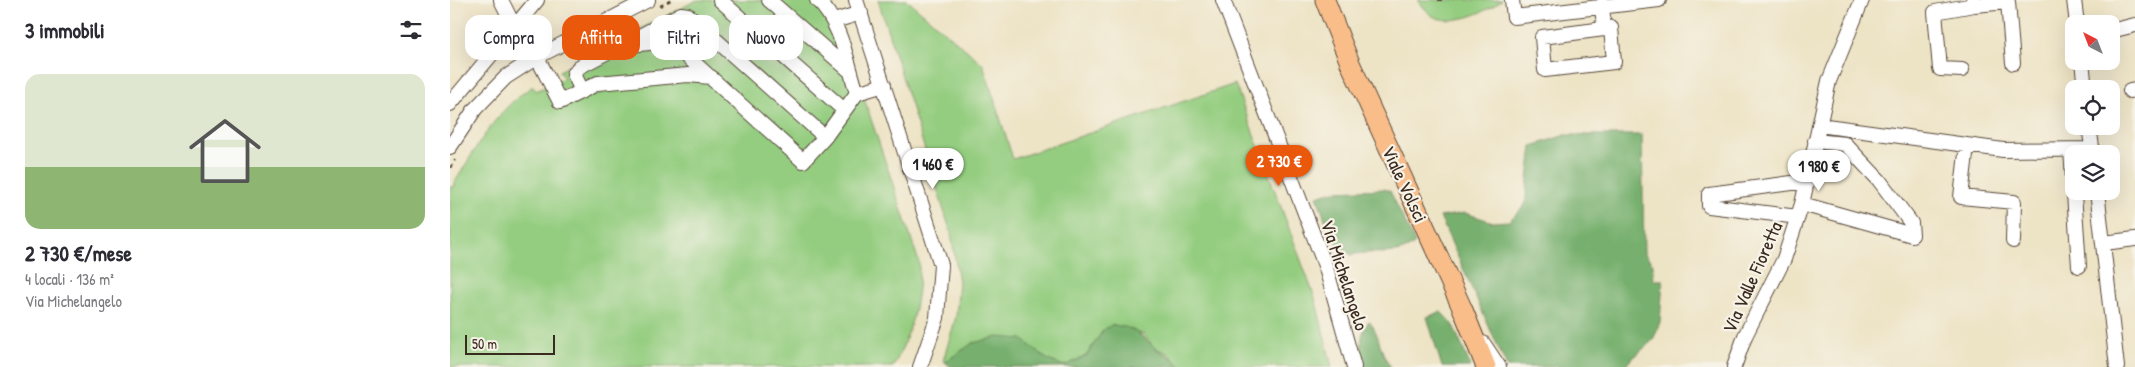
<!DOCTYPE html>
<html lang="it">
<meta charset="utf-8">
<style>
:root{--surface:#fff;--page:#f7f7f7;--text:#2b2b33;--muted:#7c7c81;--line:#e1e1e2;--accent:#ea580c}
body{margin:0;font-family:"Patrick Hand",sans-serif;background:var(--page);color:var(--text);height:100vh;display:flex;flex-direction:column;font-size:19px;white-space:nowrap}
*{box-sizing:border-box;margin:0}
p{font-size:16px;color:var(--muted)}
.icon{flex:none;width:28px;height:28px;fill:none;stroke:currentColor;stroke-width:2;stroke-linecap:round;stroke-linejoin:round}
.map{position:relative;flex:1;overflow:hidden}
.sheet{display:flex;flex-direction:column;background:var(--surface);width:450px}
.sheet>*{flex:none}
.guide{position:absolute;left:15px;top:15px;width:475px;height:45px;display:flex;gap:10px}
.needle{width:32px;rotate:318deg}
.buttons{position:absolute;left:1615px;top:15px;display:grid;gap:10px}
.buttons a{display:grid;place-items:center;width:55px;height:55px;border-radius:10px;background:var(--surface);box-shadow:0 5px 20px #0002;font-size:25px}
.scale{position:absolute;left:15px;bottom:12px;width:90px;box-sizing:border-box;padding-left:5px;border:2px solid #3b2a1e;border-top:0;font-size:14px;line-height:18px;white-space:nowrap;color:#3b2a1e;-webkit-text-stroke:4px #f7f3e8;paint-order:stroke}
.price{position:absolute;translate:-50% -42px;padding:0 11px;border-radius:18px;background:#fff;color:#222;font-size:16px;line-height:32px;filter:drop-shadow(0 1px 2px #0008)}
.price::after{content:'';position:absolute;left:50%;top:30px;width:15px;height:11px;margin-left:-8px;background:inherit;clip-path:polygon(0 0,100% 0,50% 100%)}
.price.current{background:var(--accent);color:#fff}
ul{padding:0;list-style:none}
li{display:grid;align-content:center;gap:10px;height:265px;padding:0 25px}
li+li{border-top:1px solid var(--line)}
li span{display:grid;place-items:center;height:155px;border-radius:15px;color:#555}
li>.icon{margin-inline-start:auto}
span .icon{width:90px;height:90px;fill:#fffc;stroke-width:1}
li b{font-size:21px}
h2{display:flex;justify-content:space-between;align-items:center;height:60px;padding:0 25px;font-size:21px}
.tag{padding:0 18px;border-radius:15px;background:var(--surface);box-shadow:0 5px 20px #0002;font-size:18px;line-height:45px}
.tag.current{background:var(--accent);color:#fff}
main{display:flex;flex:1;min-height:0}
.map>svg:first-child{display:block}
.green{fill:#94cd80;stroke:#687c4f}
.forest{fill:#77b06e;stroke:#596d46}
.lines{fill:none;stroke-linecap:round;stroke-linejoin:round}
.minor-casing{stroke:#564637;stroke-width:16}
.major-casing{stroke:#564637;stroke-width:21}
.path{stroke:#564637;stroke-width:2;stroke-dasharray:4 4;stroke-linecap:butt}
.minor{stroke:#fff;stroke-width:14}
.major{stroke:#f9bd89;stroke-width:19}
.labels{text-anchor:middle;stroke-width:4.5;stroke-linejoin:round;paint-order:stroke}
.street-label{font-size:19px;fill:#3b2a1e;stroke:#f7f3e8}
</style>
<main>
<section class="sheet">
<h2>3 immobili<svg class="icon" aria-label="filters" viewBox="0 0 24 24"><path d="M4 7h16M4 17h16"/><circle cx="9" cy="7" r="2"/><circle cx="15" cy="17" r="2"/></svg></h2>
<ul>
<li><span style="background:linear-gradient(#dfe7d0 60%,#8fb573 0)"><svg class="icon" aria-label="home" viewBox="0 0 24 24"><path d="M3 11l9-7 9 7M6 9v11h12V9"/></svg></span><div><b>2 730 €/mese</b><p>4 locali · 136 m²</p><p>Via Michelangelo</p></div></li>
</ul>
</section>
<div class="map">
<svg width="1685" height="367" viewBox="0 0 1685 367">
<rect width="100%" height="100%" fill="#f7f3e8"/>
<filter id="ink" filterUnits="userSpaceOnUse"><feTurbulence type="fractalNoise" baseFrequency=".02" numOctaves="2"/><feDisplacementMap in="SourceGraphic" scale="10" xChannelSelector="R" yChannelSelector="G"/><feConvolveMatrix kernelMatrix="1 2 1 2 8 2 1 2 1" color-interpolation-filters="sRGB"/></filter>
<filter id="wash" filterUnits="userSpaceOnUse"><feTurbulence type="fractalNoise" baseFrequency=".0096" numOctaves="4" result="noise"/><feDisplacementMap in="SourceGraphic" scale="20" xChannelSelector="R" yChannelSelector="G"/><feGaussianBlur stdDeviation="1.12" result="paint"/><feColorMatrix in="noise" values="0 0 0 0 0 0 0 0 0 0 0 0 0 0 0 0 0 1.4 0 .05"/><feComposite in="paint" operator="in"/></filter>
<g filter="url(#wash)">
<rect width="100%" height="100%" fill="#ede3c5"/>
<path class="green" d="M247,0h134l88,262c1,37 -8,72 -26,105h-443v-180l5,-1v-4c23,-37 41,-72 78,-96l3,5 28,-13 -5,-7z
M428,0h29l76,64 30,95 222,-75 80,214 17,69h-151l-12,-13 -15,-7 -11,-13 -39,-5 -18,27 -22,10 -16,-6 -26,-21 -49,4 -28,19 -2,-1 13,-44 3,-35 -8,-49z
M968,0h84c-15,12 -52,28 -71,15 -5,-4 -9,-10 -13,-15z"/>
<path class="forest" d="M1115,135h77l2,118 9,11v16h10l-3,42 -7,18 -30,27h-116l-67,-150 25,-4 28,9 16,-1 16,-16 7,-59z
M934,189l6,2 25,52c-17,16 -42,6 -63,12 -22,-10 -27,-37 -35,-59l17,-5z
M991,312l11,11 19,44h-29l-15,-50z
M919,321c12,14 10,32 22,46h-27c-4,-15 -5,-33 5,-46z
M662,325c22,2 25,7 41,21 10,9 17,7 28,21h-230l-6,-5 28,-19 24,-6 25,2 26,21 16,6 22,-10 18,-27z"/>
</g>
<g filter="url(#ink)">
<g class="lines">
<g class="minor-casing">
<path id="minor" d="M51,0l14,28
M270,0l124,110
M319,0l81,71
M367,0c24,22 30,62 40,93
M406,0l85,265 -4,53 -17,49
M773,0l103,268 28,99
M1062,0l2,17 145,-17
M1523,0l1,5 34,-3 5,61
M1624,0l3,24
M1152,5l2,24 7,-1 3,34 -69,8 -3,-33 62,-8
M384,21l27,-8
M1661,31l24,-6
M177,43l54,-29 7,1 137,122
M87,57l23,45 22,-11
M1632,61l3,28
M1512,70l-22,-1 -5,-57 39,-7
M261,77l-23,-2 -90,8 -16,8 -8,-17 5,-7 40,-21 51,-5 133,120 22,-24 32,-44 27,-8
M1680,91l5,-1
M0,104l87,-104
M1369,125l184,25 89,-1
M1639,126l4,28
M1517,145l-6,52 53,5 -1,39
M0,147l25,-38 31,-32 31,-20 111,-57
M1621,150l8,116
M1647,191l20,176
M1352,204l110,31 -1,-12 -32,-43 -34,-36 -30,-3
M1348,217l-89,-11v-12l98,-13
M1654,243l31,-4
M1033,343l16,24
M1284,367l11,-31 39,-77 18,-55 27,-123 33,-81"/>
</g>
<g class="major-casing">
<path id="major" d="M875,0l25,63 113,247 23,57"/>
</g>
<path class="path" d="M988,0h7
M210,6l11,-6
M0,168l5,-8"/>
<use href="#minor" class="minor"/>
<use href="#major" class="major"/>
</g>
</g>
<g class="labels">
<g class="street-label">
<text transform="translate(955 184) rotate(65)" y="7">Viale Volsci</text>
<text transform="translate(895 275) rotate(72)" y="7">Via Michelangelo</text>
<text transform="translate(1302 277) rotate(-66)" y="7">Via Valle Fioretta</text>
</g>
</g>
</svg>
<div class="buttons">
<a><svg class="needle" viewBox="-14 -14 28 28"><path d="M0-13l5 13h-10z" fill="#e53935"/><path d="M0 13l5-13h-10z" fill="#7c7c81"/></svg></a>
<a><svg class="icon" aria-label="locate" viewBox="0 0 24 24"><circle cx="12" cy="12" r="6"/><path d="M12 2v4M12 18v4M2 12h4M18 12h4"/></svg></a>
<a><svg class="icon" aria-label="layers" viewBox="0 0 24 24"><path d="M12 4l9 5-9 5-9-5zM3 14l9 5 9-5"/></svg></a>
</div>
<div class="scale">50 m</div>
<b class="price current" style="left:829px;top:187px">2 730 €</b>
<b class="price" style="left:483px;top:190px">1 460 €</b>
<b class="price" style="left:1369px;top:192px">1 980 €</b>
<div class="guide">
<a class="tag">Compra</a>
<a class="tag current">Affitta</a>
<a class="tag">Filtri</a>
<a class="tag">Nuovo</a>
</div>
</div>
</main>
